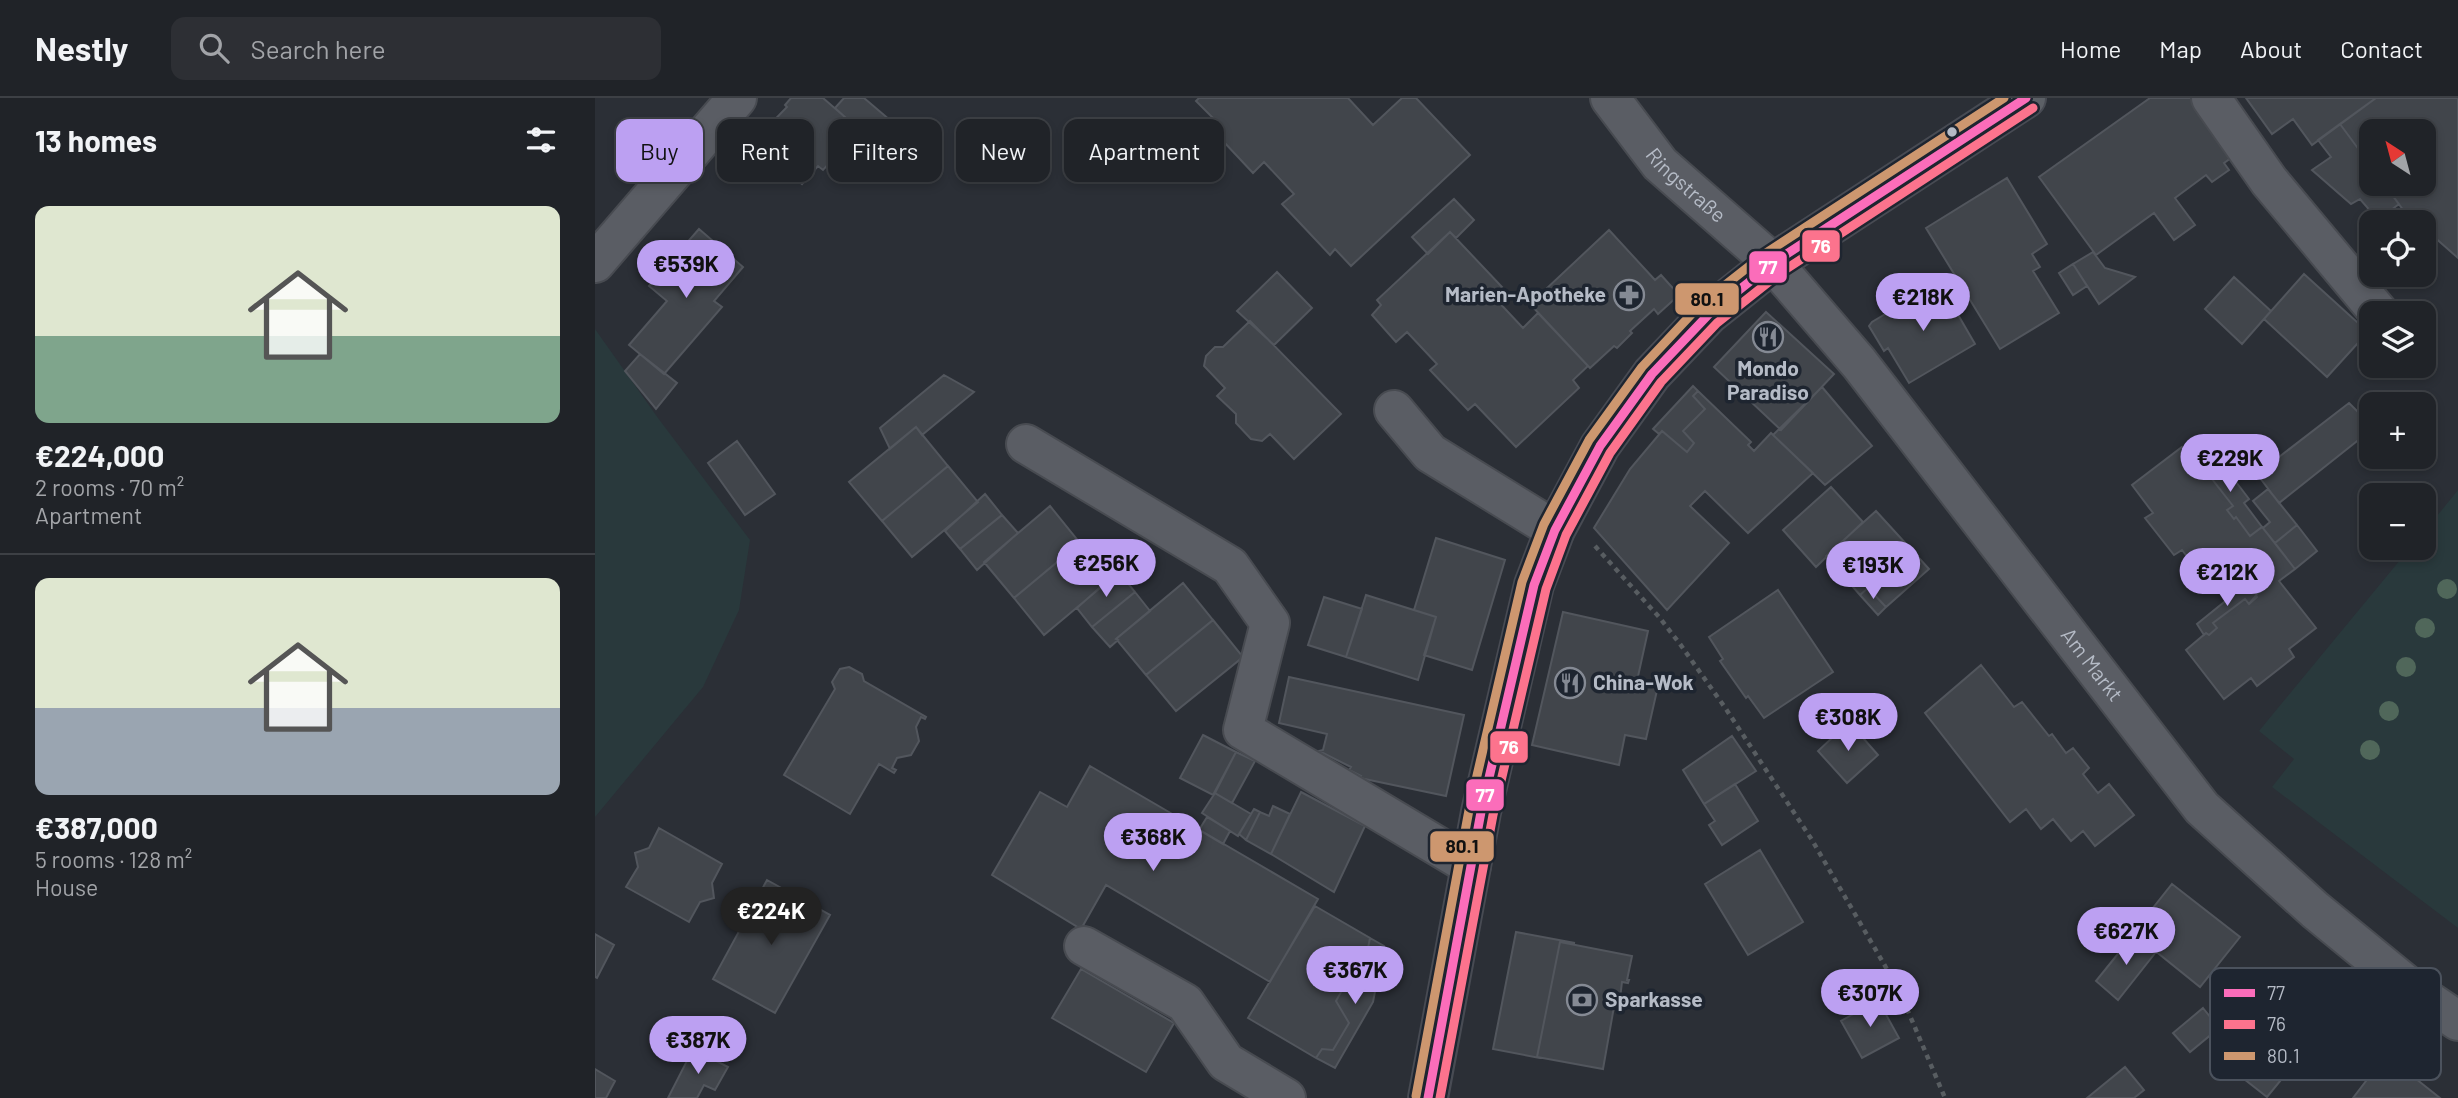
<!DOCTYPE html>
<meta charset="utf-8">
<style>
:root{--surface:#202328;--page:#2d2f34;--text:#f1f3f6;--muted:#a2a4a8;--line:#3d4045;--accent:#bca0f2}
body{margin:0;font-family:Barlow,sans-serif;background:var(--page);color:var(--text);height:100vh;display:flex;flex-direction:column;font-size:26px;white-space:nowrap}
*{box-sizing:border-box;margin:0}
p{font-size:23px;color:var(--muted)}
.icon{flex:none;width:38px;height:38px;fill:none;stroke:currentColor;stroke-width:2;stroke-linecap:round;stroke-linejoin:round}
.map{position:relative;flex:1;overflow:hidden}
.sheet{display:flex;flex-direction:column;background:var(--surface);width:595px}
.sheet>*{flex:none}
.guide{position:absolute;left:21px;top:21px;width:665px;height:63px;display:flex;gap:14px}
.needle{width:46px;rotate:324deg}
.fabs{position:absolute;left:1764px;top:21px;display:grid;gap:14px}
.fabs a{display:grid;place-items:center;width:77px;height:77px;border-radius:14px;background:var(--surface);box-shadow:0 4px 10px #0003,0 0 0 2px var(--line);font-size:35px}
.price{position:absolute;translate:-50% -60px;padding:0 16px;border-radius:24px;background:var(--accent);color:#111;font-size:23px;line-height:46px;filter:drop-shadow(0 2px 4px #0008)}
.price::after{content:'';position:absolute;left:50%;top:42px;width:21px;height:16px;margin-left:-10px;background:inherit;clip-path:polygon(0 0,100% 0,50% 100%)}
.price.active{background:#222;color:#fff}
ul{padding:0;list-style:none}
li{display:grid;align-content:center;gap:14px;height:371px;padding:0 35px}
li+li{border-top:2px solid var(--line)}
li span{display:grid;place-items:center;height:217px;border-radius:14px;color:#555}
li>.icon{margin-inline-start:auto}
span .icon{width:126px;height:126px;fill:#fffc;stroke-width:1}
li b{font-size:30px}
h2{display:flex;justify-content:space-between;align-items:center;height:84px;padding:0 35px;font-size:30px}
.chip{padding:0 24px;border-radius:14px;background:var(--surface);box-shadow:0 4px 10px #0003,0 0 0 2px var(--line);font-size:24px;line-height:63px}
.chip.active{background:var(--accent);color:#111}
header{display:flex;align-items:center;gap:42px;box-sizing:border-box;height:98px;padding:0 35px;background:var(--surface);border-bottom:2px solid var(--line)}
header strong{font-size:33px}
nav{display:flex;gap:38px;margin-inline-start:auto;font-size:24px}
.search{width:490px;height:63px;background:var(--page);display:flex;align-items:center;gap:18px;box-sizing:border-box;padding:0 24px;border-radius:14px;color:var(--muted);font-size:26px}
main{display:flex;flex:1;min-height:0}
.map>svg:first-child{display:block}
.green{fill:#29393c}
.building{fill:#41454b;stroke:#52565d;stroke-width:2}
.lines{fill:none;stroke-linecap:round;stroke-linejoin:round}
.minor-casing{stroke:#484b51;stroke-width:42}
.major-casing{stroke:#484b53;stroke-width:42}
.path{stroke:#585d61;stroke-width:4.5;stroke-dasharray:5 5;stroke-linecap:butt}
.minor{stroke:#5a5d64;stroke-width:38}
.major{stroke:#5c6066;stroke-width:38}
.bus-1-casing{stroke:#1e2530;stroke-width:14}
.bus-2-casing{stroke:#1e2530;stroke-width:14}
.bus-3-casing{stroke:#1e2530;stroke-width:14}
.bus-1{stroke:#fb6dba;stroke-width:9}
.bus-2{stroke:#fc738d;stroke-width:9}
.bus-3{stroke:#cd976f;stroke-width:9}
.tree{fill:#50675a}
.bus-dot{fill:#b5bbc6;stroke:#1e2530;stroke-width:2.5}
.labels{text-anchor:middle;stroke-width:7;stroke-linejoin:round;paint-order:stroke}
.street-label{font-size:21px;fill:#b5bbc6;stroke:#1e2530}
.poi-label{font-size:21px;font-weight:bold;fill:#b5bbc6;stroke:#1e2530;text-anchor:start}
.key{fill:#1e2530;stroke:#4b525d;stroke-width:2}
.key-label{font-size:19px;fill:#b5bbc6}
.line-badge{stroke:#1e2530;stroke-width:2.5}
.badge-label{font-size:19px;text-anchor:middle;font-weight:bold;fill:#fff}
.pale-badge-label{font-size:19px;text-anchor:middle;font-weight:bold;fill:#111}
</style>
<header>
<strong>Nestly</strong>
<div class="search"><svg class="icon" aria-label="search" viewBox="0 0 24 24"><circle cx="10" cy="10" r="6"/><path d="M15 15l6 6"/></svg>Search here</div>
<nav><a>Home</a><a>Map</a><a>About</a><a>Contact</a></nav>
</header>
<main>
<section class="sheet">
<h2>13 homes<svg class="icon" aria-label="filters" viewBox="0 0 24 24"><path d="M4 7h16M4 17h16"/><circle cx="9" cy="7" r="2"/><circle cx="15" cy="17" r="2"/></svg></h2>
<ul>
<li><span style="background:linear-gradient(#dfe7d0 60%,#7fa58c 0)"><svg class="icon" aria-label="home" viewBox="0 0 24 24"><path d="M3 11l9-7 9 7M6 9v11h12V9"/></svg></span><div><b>€224,000</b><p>2 rooms · 70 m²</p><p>Apartment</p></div></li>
<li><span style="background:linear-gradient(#dfe7d0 60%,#9aa5b1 0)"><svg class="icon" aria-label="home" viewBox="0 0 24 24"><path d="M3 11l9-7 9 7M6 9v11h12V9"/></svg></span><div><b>€387,000</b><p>5 rooms · 128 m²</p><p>House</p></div></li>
</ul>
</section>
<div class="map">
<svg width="1863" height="1000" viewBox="0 0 1863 1000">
<rect width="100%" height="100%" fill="#2b2f36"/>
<path class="green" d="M0,231l63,89 92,122 -11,70 -36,77 -108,130z
M1863,392v438l-186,-141 22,-28 -35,-28 151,-183h14v-16z"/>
<path class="building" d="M196,0h32l30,26 -16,19 6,5 -20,22 -5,-4 -16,18 -49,-42 34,-35 -2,-2z
M249,0h20l33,28 -19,21 -43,-39z
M604,0h149l25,27 29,-27h14l54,57 -119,111 -16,-17 -5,6 -48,-51 12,-10 -30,-32 -11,11 -46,-49 6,-6 -17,-17z
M1555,0h43l41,58 -10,7 5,7 -17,12 -6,-7 -31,23 20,27 -21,15 -20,-27 -58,42 -57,-78z
M1651,0h130l-64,47 -19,-26 -21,15z
M1781,0h82v160l-34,-30v-6h-7l-13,-11 -20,-27h40v-53h-53v35l-31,-42z
M1745,26l31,42v18h13l15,20 -21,16 -18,-21 -9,5 -39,-34 19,-13 -13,-17z
M1412,80l40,66 -15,10 8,13 -7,4 26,42 -59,36 -74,-121z
M859,101l20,21 -18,18 -6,-6 -22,22 -16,-17z
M104,131l44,38 -29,34 8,6 -58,67 -35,-29 38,-44 -18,-15z
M1014,132l46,50 6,-5 18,20 -21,19 -4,-5 -24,22 2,2 -15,15 -3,-2 -24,22 -60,-64z
M855,134l52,55 -9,9 30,32 15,-15 50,53 -15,14 6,8 -63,59 -41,-43 -7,6 -38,-40 7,-6 -30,-32 -11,10 -24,-27 9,-10 -4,-5z
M1498,154l12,16 30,9 -36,27 -26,-40z
M1478,166l14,22 -14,9 -14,-22z
M682,174l35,36 -38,37 -37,-34z
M1709,176l64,58 -41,45 -63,-58z
M1639,179l37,34 -29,33 -37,-35z
M1344,184l36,62 -66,39 -21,-35 -4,3 -15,-25 3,-4z
M1171,214l68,62 -53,56 -67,-63z
M655,223l91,93 -47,45 -24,-25 -8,7 -11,-2 -15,-16v-9l-19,-18 8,-8 -21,-22 2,-10 9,-9h8z
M45,256l37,29 -21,26 -31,-38z
M349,277l30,17 -52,43 -6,-8 -26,22 -10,-21z
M1098,288l5,5 -5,5 12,13 -22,22 11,12 -7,9 -25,-21 -3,3 -6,-5z
M1227,289l50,59 -47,39 -52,-50z
M1103,293l53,51 -3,3 6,6 17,-18 42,40 -65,60 -43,-42 -15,15 39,37 -62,67 -73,-82 36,-59 32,-38 25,21 7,-9 -11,-12 22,-22 -12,-13z
M1754,305l22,22v5l-92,73 -22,-29z
M321,329l32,39 -66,55 -33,-39z
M142,343l38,53 -30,21 -37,-52z
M1587,349l16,21 -2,1 7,9 5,-4 25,32 -6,4 7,9 2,-2 14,19 12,-9 33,42 -16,12 37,47 -27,21 5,8 -37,29 -6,-8 -27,21 -38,-49 20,-17 3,2 8,-7 -4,-5 32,-24 4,5 9,-11 -28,-36 -27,20 -21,-27 -8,5 -29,-37 8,-5 -21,-28z
M1613,359l6,7 6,-3 29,38 -5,4 18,24 -12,9 -14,-19 -2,2 -7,-9 6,-4 -25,-32 -5,4 -7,-9 2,-1 -2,-3z
M353,368l30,36 -66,55 -30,-36z
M1236,389l32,35 -47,45 -33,-37z
M1673,391l29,36 -22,18 -12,-15 7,-6 -17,-21z
M390,396l17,21 -42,34 -15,-18z
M455,408l30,37 -66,55 -30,-36z
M1281,413l53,58 -43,38 -18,-19 -8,7 -34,-39z
M407,417l16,18 -41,37 -17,-21z
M1702,427l20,26 -22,18 -20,-26z
M841,440l69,22 -33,110 -48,-15 12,-38 -22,-7z
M485,445l31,36 -67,56 -30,-37z
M523,473l17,21 -43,35 -15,-19z
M1654,484l9,11 -2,2 1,2 -8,7 -4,-5 -32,24 4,5 -8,7 -3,-2 -2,2 -7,-11z
M588,485l30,37 -67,55 -30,-36z
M1273,490l18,19 -8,8 -18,-20z
M1183,492l55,82 -69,46 -16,-22 -2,2 -26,-37 3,-2 -14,-22z
M540,494l15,19 -34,28 2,1 -8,7 -18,-20z
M771,497l70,22 -18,63 -72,-23z
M729,499l38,12 -16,48 -38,-12z
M968,514l85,19 -11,50 21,5 -12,53 -21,-4 -6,30 -87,-20z
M618,522l30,37 -67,54 -30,-36z
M1386,567l33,42 8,-5 27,34 3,-2 14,19 7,-5 16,20 -6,6 15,19 11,-9 25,31 -39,31 -12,-15 -12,10 -18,-22 -12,10 -15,-20 -16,13 -85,-109z
M254,569l13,7 2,7 62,36 -1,2 -4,-2 -5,10 3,14 -8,14 -14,3 -5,10 4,2 -2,3 -15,-9 -29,50 -66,-39 51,-86 -3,-7 8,-13z
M694,579l175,38 -18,81 -86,-18 1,-2 -12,-6 2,-3 -32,-16 4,-1 4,-16 -48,-11z
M1254,624l29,33 -31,28 -29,-32z
M608,637l33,17 -23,43 -33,-17z
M1137,638l24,35 -52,33 -21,-34z
M641,654l19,9 -23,42 -17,-10z
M495,668l228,133 -48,83 -164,-97 -25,44 -89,-54 48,-83 27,15z
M1140,686l23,37 -36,24 -13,-20 6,-4 -11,-17z
M706,694l64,34 -31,66 -63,-38z
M620,695l36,21 -13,22 -36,-23z
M678,708l17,8 -19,40 -25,-14 14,-28 9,4z
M659,711l6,3 -14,28 -7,-6z
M612,719l23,14 -7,13 -24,-14z
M64,730l63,36 -10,19 2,15 -14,4 -11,20 -63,-35 12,-20 -3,-14 14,-5z
M1165,752l43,72 -55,33 -43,-71z
M172,782l63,35 -55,98 -62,-34z
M1577,786l68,53 -40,50 -67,-54z
M720,808l55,32 -2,10 4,2 -7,35h-20l-9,16 13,22 -16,27 -11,-1 -6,9 -68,-40z
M921,834l59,11 -15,-1 -23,115 3,1 -47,-9z
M0,836l19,11 -17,33 -2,-1z
M1539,836l22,18 -38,48 -22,-19z
M775,840l14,8 -11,56 -38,66 -19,-10 6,-9 11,1 16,-27 -13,-22 9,-16h20l7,-35 -4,-2z
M965,844l72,14 -5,24h2l-1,3 -6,-1 -2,17 5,1 -1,3 -9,-2 -12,68 -66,-12z
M486,871l93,54 -28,49 -94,-54z
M1687,874l58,46 -40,50 -6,-4 -27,33 -28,-22 27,-34 -25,-20z
M1283,902l21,38 -37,20 -21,-37z
M1608,910l16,20 -29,24 -17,-19z
M98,951l35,18 -13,23 -11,-5 -7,13h-29z
M1791,957l54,43h-87z
M1530,969l19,23 -10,8h-47z
M0,971l20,12 -9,17h-11z"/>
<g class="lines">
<g class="minor-casing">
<g id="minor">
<path id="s1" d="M1015,0l50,66 113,99 86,100 343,445 113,102 99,81 44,30"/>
<path d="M1616,0l58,83 110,132"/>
<path d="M0,165l142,-165"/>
<path d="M799,312l36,43 125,77"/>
<path d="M431,346l204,122 40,57 -27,107 228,136"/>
<path d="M489,848l101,57 41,59 60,36"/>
</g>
</g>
<g class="major-casing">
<path id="major" d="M833,1000l53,-286 53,-227 21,-55 45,-84 52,-72 57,-60 64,-51 253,-165"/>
</g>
<path class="path" d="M1000,448l64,71 21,27 46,65 86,131 87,150 46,108"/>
<use href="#minor" class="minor"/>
<use href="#major" class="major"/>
<g class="bus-1-casing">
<path id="bus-1" d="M833,1000l53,-286 53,-227 21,-55 45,-84 52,-72 57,-60 64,-51 253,-165"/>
</g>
<g class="bus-2-casing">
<path id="bus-2" d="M845,1000l53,-283 53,-226 20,-54 44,-82 51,-71 56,-59 63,-50 253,-165"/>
</g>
<g class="bus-3-casing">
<path id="bus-3" d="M821,998l53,-286 53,-228 22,-58 45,-84 53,-73 59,-63 65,-51 238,-155"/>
</g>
<use href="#bus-1" class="bus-1"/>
<use href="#bus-2" class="bus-2"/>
<use href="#bus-3" class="bus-3"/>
</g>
<g class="tree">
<circle cx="1852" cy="491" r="10"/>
<circle cx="1830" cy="530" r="10"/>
<circle cx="1811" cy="569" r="10"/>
<circle cx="1794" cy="613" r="10"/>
<circle cx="1775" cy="652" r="10"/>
</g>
<defs>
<g id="pharmacy-ring" transform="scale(1.575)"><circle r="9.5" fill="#1e2530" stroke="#858a94" stroke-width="1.5"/><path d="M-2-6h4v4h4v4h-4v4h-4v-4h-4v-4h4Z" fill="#858a94"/></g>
<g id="restaurant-ring" transform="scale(1.575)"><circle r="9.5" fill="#1e2530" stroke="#858a94" stroke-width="1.5"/><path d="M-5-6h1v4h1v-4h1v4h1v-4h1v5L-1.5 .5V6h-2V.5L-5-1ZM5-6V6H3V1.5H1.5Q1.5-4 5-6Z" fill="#858a94"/></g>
<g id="bank-ring" transform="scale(1.575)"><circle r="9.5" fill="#1e2530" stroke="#858a94" stroke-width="1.5"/><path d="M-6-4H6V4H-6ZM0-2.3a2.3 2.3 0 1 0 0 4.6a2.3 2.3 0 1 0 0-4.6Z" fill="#858a94"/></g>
</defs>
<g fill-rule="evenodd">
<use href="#pharmacy-ring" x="1034" y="197"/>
<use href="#restaurant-ring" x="1173" y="239"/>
<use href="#restaurant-ring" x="975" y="585"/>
<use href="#bank-ring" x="987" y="902"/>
</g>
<circle class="bus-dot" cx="1357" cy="34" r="6"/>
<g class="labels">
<g class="street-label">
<text dy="7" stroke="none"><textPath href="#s1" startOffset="116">Ringstraße</textPath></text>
<text dy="7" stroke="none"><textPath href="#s1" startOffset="746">Am Markt</textPath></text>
</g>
<g class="poi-label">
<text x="1011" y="204" text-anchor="end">Marien-Apotheke</text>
<text x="1173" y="278" text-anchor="middle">Mondo<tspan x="1173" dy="24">Paradiso</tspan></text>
<text x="998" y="592">China-Wok</text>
<text x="1010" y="909">Sparkasse</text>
</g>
</g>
<rect x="1615" y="870" width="231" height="112" rx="10" class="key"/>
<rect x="1629" y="891" width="31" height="8" fill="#fb6dba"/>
<rect x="1629" y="922" width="31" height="9" fill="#fc738d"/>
<rect x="1629" y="954" width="31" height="8" fill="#cd976f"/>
<g class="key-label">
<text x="1672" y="902">77</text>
<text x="1672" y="933">76</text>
<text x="1672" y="965">80.1</text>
</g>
<g class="line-badge">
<rect x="1206" y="131" width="40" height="34" rx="7" fill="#fc738d"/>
<rect x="1153" y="152" width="40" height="34" rx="7" fill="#fb6dba"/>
<rect x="1079" y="184" width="66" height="34" rx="7" fill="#cd976f"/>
<rect x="894" y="632" width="40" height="34" rx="7" fill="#fc738d"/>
<rect x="870" y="680" width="40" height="34" rx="7" fill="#fb6dba"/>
<rect x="834" y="732" width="66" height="33" rx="7" fill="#cd976f"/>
</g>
<g class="badge-label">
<text x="1226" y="155">76</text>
<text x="1173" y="176">77</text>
<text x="914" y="656">76</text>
<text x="890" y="704">77</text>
</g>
<g class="pale-badge-label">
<text x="1112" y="208">80.1</text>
<text x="867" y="755">80.1</text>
</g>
</svg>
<div class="fabs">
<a><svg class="needle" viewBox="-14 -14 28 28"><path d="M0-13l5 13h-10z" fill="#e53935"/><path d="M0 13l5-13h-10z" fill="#a2a4a8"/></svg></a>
<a><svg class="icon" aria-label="locate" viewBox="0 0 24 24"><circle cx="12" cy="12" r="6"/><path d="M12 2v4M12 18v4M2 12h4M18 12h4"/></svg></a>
<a><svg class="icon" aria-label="layers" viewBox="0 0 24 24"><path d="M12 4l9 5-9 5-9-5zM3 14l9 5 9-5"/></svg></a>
<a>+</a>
<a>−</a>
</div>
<b class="price" style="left:91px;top:202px">€539K</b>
<b class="price" style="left:1328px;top:235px">€218K</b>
<b class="price" style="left:1635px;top:396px">€229K</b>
<b class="price" style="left:511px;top:501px">€256K</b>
<b class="price" style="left:1278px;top:503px">€193K</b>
<b class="price" style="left:1632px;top:510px">€212K</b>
<b class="price" style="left:1253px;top:655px">€308K</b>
<b class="price" style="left:558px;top:775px">€368K</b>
<b class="price active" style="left:176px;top:849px">€224K</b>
<b class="price" style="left:1531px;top:869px">€627K</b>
<b class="price" style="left:760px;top:908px">€367K</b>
<b class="price" style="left:1275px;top:931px">€307K</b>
<b class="price" style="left:103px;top:978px">€387K</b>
<div class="guide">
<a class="chip active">Buy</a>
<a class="chip">Rent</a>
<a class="chip">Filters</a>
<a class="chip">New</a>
<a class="chip">Apartment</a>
</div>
</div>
</main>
